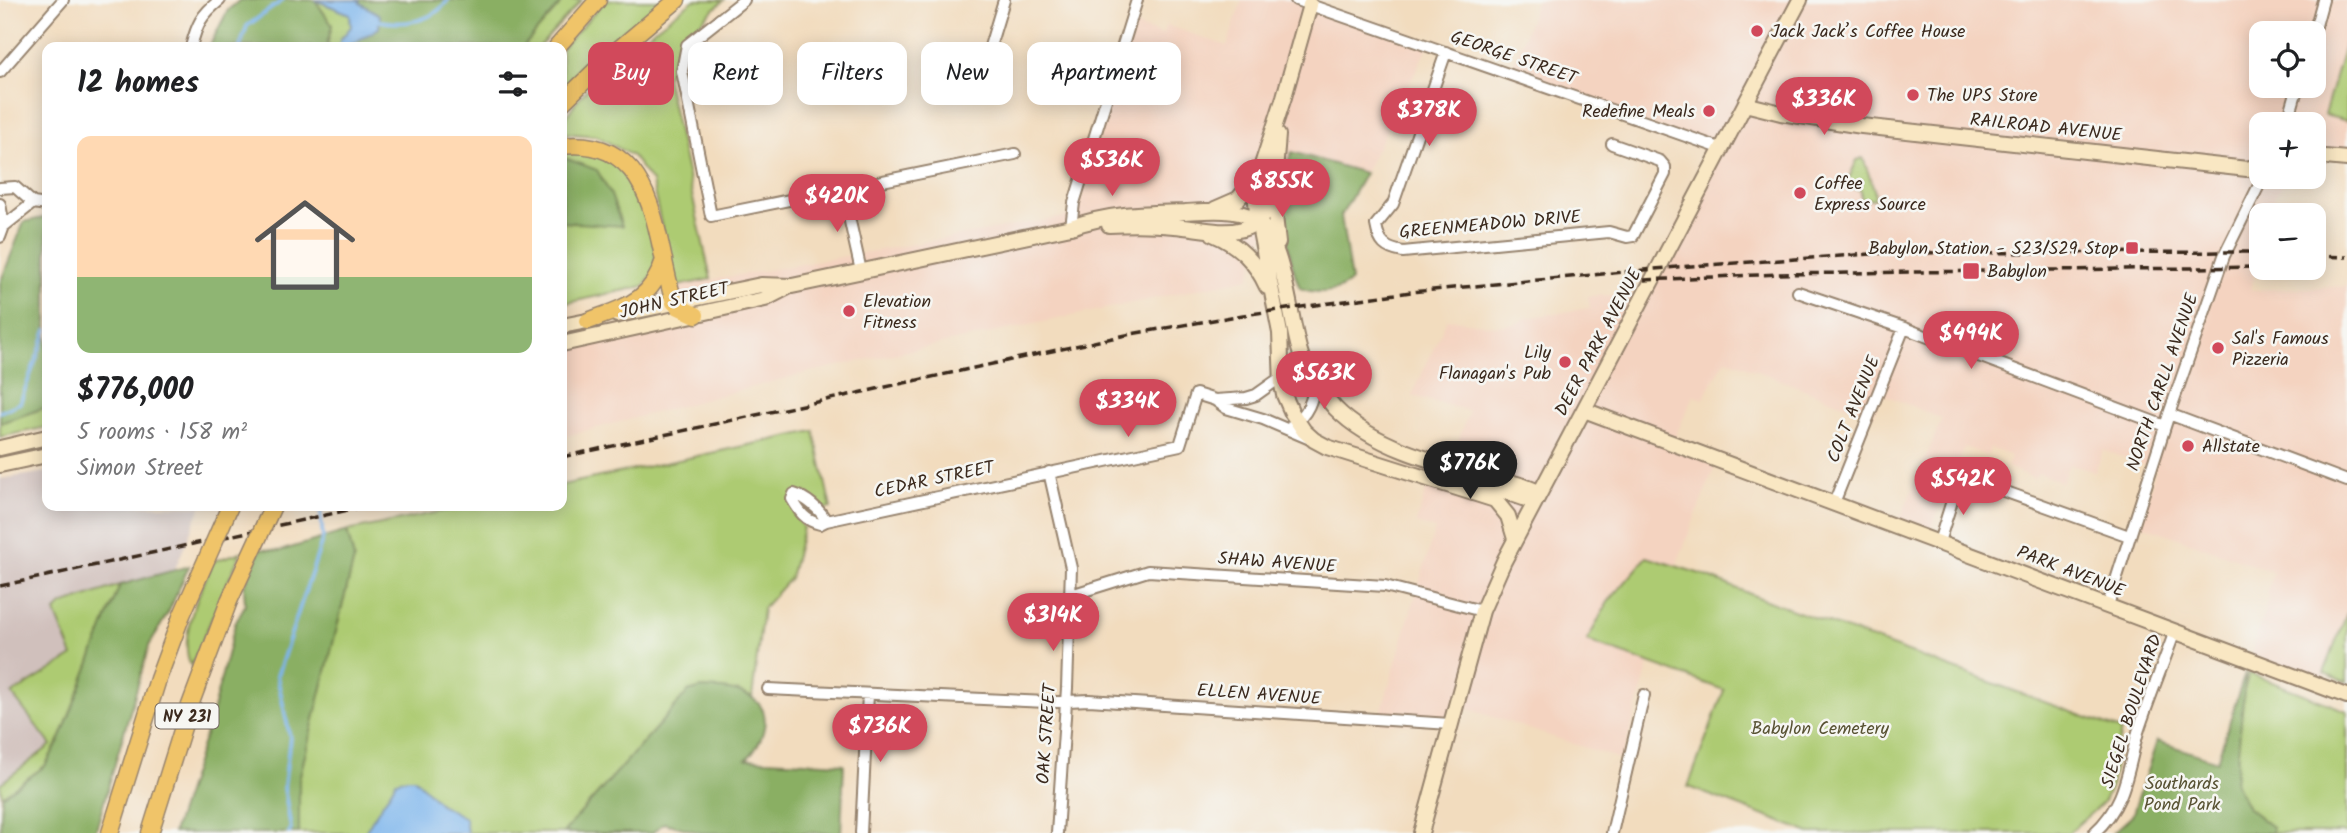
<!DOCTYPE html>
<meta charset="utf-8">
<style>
:root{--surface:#fff;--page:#f6f6f6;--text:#202124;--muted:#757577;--line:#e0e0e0;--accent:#d1495b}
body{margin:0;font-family:Kalam,sans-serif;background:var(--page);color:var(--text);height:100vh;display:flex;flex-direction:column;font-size:26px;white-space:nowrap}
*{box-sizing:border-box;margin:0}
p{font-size:23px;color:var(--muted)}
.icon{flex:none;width:38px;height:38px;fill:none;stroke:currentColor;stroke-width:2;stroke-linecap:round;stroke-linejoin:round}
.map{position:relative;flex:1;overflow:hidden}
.sheet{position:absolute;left:42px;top:42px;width:525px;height:469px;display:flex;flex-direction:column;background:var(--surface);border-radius:14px;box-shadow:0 4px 18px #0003}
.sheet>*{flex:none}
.top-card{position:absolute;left:588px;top:42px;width:665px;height:63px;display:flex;gap:14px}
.controls{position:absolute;left:2249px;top:21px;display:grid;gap:14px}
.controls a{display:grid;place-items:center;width:77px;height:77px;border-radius:14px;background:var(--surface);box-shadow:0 4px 18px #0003;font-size:35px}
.price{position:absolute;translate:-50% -60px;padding:0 16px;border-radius:24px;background:var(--accent);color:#fff;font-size:23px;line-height:46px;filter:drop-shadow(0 2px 4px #0008)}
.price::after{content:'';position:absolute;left:50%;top:42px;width:21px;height:16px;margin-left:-10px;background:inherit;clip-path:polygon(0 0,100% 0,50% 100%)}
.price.active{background:#222;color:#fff}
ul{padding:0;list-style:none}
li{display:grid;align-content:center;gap:14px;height:371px;padding:0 35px}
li+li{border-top:2px solid var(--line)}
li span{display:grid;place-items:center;height:217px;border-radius:14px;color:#555}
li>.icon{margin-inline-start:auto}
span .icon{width:126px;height:126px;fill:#fffc;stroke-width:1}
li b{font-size:30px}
h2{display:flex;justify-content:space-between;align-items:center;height:84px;padding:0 35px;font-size:30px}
.pill{padding:0 24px;border-radius:14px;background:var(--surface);box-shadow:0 4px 18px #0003;font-size:24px;line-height:63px}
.pill.active{background:var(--accent);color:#fff}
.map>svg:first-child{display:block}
.built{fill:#f4d3c0;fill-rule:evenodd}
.industrial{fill:#d0c0bc}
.green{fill:#adcb72;stroke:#747a48;stroke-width:2}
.forest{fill:#8aaf64;stroke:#626c41;stroke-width:2}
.water{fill:#7db5ed;stroke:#5c7086;stroke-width:2}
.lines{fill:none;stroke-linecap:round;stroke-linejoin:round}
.stream{stroke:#7db5ed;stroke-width:3.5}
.street-casing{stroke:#96836e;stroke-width:14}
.secondary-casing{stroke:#96836e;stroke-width:18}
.primary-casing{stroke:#96836e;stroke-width:19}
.street{stroke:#fff;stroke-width:10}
.secondary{stroke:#f9e7c3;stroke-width:14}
.primary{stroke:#f0c469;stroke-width:16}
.rail{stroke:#3b2a1e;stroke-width:3.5;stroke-dasharray:10 5;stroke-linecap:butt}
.primary-bridge-casing{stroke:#96836e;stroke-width:19;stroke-linecap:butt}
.primary-bridge{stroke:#f0c469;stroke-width:16}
.poi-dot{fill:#d1495b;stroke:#f6f6f2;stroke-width:2.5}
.labels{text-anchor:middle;stroke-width:5;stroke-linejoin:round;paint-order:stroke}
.shield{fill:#f6f6f2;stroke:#73675e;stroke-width:2}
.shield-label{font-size:16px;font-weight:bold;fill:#3b2a1e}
.poi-label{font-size:18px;fill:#3b2a1e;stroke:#f6f6f2;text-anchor:start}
.street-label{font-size:18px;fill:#3b2a1e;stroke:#f6f6f2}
.park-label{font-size:18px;fill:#585233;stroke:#f6f6f2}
</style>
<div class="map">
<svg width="2347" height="833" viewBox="0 0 2347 833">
<rect width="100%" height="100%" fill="#f6f6f2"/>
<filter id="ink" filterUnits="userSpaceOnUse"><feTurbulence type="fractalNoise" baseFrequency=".0143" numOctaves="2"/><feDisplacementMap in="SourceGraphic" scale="14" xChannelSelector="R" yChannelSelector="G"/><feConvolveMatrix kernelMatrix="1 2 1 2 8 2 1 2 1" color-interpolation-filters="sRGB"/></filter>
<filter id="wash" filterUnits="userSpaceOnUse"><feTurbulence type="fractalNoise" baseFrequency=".00686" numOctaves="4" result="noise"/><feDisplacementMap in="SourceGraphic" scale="28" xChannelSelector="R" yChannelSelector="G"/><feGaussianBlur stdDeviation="1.57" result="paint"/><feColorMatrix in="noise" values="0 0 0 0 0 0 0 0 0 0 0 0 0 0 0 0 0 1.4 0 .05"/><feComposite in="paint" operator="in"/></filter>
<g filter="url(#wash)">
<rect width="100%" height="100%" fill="#f2dcbe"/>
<path class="built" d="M1242,0h52l136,42 -65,131 -73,-21 -43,126 -439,94 -248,65v-87l125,-25 -9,-39 398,-71 57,-190 30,10 3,-10 61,21z
M1537,0h810v152l-33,-3v-25h-53v53h27l-20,31 -1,7h-6v28l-10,47 96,-4v174l-3,5 3,1v147l-26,73 -72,-26 20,-63 -2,-3 6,-22 -134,-48 17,-55 -53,-19 -8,22 -26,-8 -7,18 -24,-9 -3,6 -28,-12 4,-11 -21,-8 -3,8 -22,-9 -38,91 -30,-12 45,-107 -62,-26 -6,23 -148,-57 -23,40 -9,-4 -22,48 45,18 -41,105 -29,-8 -59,83 61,23 -27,96 -165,-55 -6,20 -73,-2 57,-194 -19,-6 12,-38 13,3 28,-77 -57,-15 35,-77 49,7 20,-2 10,-6 64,-10 -2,-12 53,-2 77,-145 -208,-74zM2261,33h53v53h-53z"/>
<path class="industrial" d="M47,472v34h154l-26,63 -64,18 -38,69 -22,89 -51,39v-305z"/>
<path class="green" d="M315,0l35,14 1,13 -11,13v7h-8l-5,-2 5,-20z
M564,0h18l-43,47h-16z
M606,0h56l-100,90v-42z
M694,0h30c-28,25 -44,43 -58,78l45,201 -33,7h-4l-22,-104 -20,-26 -35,-20 -35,-3c0,-38 100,-110 132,-133z
M2347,36v85l-23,-6z
M568,147l43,13 16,13 12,19 17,61 -2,20 -10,13 -82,18v-155z
M1863,158l11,31 1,10h-14v-9l-16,-3 12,-27z
M47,407v20l-47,10v-14z
M814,431l17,77 -36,6 8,14 -13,50 -27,30 -11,90 -15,-7 -49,1 -125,141h-264v-54l55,-220 -7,-28 120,-25h95v-21z
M241,552l-50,114c-14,-29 10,-78 23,-105z
M1647,557l57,18 51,21 366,134 -10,56 -8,17 -35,30h-258l-122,-46 36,-97 -137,-49 21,-39z
M120,585l-59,152 -16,29 -43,30 -2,-12 51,-39 -39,-51 61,-38 -18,-44 7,-7z
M2347,613v69l-23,-9z
M2249,673l98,38v122h-143z"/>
<path class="forest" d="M240,0h75l17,25 -5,19 5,3h-123l19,-37z
M359,0h205l-41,47h-176l32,-19 1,-13 -20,-12z
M1292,152l73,21 -24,43 10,65c-12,13 -35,13 -51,7 -11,-26 -20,-82 -17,-110 1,-8 6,-18 9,-26z
M562,157l35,13 14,25 11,31 -60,-4z
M47,217v190l-47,16v-140l24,-61z
M347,531l7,28 -55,220v54h-126l38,-116 24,-93 10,-19 -1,-19 16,-37 20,2z
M189,566l-20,45 -20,35 -54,187h-95l2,-37 43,-30 16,-29 59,-152z
M2246,670l-11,113 13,25 24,19v6h-159l19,-17 25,-75 60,20z
M702,688c28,0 72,5 61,44 -3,11 -9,20 -17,27l98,5 -3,69h-139l-38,-10 -12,10h-89l125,-141z"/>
<path class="water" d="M315,0h44l1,3 20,12 -1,13 -32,19h-7v-7l11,-13 -1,-13z
M406,778h8l26,26 25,14 2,15h-102c9,-19 22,-33 31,-52z"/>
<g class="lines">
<path class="stream" d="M375,20c26,6 57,3 73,-20
M240,47l7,-21 36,-26
M0,412l20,-9 27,-73
M289,833l2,-4 -7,-42 6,-50 -13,-61 46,-138 -3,-32"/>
</g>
</g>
<g filter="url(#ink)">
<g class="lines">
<g class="street-casing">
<path id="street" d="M744,0l-57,45 -5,26 29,145 304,-62
M1296,0l424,148
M2314,33l9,-33
M191,47c6,-23 10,-32 29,-47
M1446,52l-53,152 -17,21c3,18 9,24 27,27l206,-20 18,5 6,-1 32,-62v-7l-5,-6 -48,-17
M988,53l16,-53
M0,72l63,-72
M2287,124l11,-38
M0,188l15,-1 18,16
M843,190l18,81
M0,204l4,22 -4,11
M4,226l29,-23 14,2
M1071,227l3,-24 63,-203
M1798,292l106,36 261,98
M1215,400l31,-2 10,-3 31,-22 18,3 10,6c-2,17 -7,33 -23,43
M2169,414l178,67
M1049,472l22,96 -4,120 -10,145
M1834,503l70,-175
M826,521c-5,-11 -21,-24 -32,-27l-2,5c7,12 13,22 28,25l6,-3 354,-76 16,-51 19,6 11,8 37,11 47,20
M1939,542l18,-57 13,-6 159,57
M1071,595l77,-24 237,15 97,25
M2108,605l61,-191 55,-158 39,-79
M768,689l279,13 42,-2 361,24
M861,833l7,-139
M1612,833l32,-138
M2094,833c32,-29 33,-61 44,-101 11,-34 25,-67 37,-101"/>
</g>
<g class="secondary-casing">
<path id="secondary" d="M1310,5l-26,92 -22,68 -6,37 2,19 22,112 2,52 2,10 8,18 12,18 10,9 13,7 168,53 13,16 7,23
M1745,104l36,9 81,13 385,43 14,-4
M1278,135l-5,62 5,46
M2314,156l33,3
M1215,209l23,-10 20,-24
M1109,225c22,-1 44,-1 65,1 40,3 81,20 99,-29
M1213,234c26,11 42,27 54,53
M617,315l144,-30 31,1 279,-59c40,-14 72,-14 114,-15 21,-1 50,-4 68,6 32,18 36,102 48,137 7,19 20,38 34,53 46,47 127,60 189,78l15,6
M562,326l35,-7
M562,344l203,-45 25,-13
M1584,410l763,286
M0,448l47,-11
M0,465l47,-10
M1452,478l45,11 37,13
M1421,833l61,-222 22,-50 296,-561"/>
</g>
<g class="primary-casing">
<path id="primary" d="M557,47l41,-47
M562,103l46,-45 69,-58
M562,146c96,-10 92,92 112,156l5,5 17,8
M588,321c37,-14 63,-19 76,-61
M110,833l48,-154 23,-62
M150,833l39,-125 40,-107"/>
</g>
<use href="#street" class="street"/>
<use href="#secondary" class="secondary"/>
<use href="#primary" class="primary"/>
<path class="rail" d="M2314,256l33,1
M1644,280l136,-6 481,-7
M562,457l569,-123 112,-19 168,-23 266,-25 208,-14 376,-1
M0,586l367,-80"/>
<g class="primary-bridge-casing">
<path id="primary-bridge" d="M229,601l44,-95
M181,617l49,-111"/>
</g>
<use href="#primary-bridge" class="primary-bridge"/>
</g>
</g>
<g class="poi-dot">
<circle cx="1757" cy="31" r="7"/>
<circle cx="1913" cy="95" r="7"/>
<circle cx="1709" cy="111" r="7"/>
<circle cx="1800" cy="193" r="7"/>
<rect x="2125" y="241" width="14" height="14" rx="3.5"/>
<rect x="1962" y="262" width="18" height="18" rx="3.5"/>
<circle cx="849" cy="311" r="7"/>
<circle cx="2218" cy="348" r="7"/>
<circle cx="1565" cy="362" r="7"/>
<circle cx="2188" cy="446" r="7"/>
</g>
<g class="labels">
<rect class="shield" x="155.5" y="703.5" width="63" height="25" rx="5"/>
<g class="shield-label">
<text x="187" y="722">NY 231</text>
</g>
<g class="poi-label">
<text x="1771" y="37">Jack Jack’s Coffee House</text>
<text x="1927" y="101">The UPS Store</text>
<text x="1695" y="117" text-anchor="end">Redefine Meals</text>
<text x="1814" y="189">Coffee<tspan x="1814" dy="21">Express Source</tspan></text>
<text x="2118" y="254" text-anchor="end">Babylon Station - S23/S29 Stop</text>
<text x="1987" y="277">Babylon</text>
<text x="863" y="307">Elevation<tspan x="863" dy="21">Fitness</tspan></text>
<text x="2232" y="344">Sal's Famous<tspan x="2232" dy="21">Pizzeria</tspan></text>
<text x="1551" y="358" text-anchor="end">Lily<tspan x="1551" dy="21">Flanagan's Pub</tspan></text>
<text x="2202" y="452">Allstate</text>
</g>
<g class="street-label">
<text transform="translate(1514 57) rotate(19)" y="6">GEORGE STREET</text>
<text transform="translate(2046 127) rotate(6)" y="6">RAILROAD AVENUE</text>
<text transform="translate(1490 224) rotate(-5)" y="6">GREENMEADOW DRIVE</text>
<text transform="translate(674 300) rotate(-13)" y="6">JOHN STREET</text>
<text transform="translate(1598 342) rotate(-62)" y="6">DEER PARK AVENUE</text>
<text transform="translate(2162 382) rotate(-71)" y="6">NORTH CARLL AVENUE</text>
<text transform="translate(1853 409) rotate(-68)" y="6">COLT AVENUE</text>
<text transform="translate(934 479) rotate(-12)" y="6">CEDAR STREET</text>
<text transform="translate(1277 562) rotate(4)" y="6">SHAW AVENUE</text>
<text transform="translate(2071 571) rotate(21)" y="6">PARK AVENUE</text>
<text transform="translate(1259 694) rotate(4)" y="6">ELLEN AVENUE</text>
<text transform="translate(2131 711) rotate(-72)" y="6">SIEGEL BOULEVARD</text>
<text transform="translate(1046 734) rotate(-86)" y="6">OAK STREET</text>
</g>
<g class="park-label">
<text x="1820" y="734">Babylon Cemetery</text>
<text x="2182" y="789">Southards<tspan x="2182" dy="21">Pond Park</tspan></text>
</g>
</g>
</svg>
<div class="controls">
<a><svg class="icon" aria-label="locate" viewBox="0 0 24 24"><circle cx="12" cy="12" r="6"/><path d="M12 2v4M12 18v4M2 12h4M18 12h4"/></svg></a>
<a>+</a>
<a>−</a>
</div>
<b class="price" style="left:1824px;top:137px">$336K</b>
<b class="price" style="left:1429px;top:148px">$378K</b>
<b class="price" style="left:1112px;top:198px">$536K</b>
<b class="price" style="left:1282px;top:219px">$855K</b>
<b class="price" style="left:837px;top:234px">$420K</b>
<b class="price" style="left:1971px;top:371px">$494K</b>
<b class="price" style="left:1324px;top:411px">$563K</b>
<b class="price" style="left:1128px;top:439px">$334K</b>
<b class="price active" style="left:1470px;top:501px">$776K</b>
<b class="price" style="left:1963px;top:517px">$542K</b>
<b class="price" style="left:1053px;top:653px">$314K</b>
<b class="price" style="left:880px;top:764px">$736K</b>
<div class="top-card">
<a class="pill active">Buy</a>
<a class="pill">Rent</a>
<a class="pill">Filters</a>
<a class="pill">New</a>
<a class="pill">Apartment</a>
</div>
<section class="sheet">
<h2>12 homes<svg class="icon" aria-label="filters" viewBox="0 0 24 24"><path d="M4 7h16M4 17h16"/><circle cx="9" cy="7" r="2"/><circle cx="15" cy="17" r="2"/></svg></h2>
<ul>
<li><span style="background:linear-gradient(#ffd9b3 65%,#8fb573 0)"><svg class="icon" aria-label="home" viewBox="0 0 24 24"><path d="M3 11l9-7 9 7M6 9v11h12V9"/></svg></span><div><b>$776,000</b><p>5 rooms · 158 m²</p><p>Simon Street</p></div></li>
</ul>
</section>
</div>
